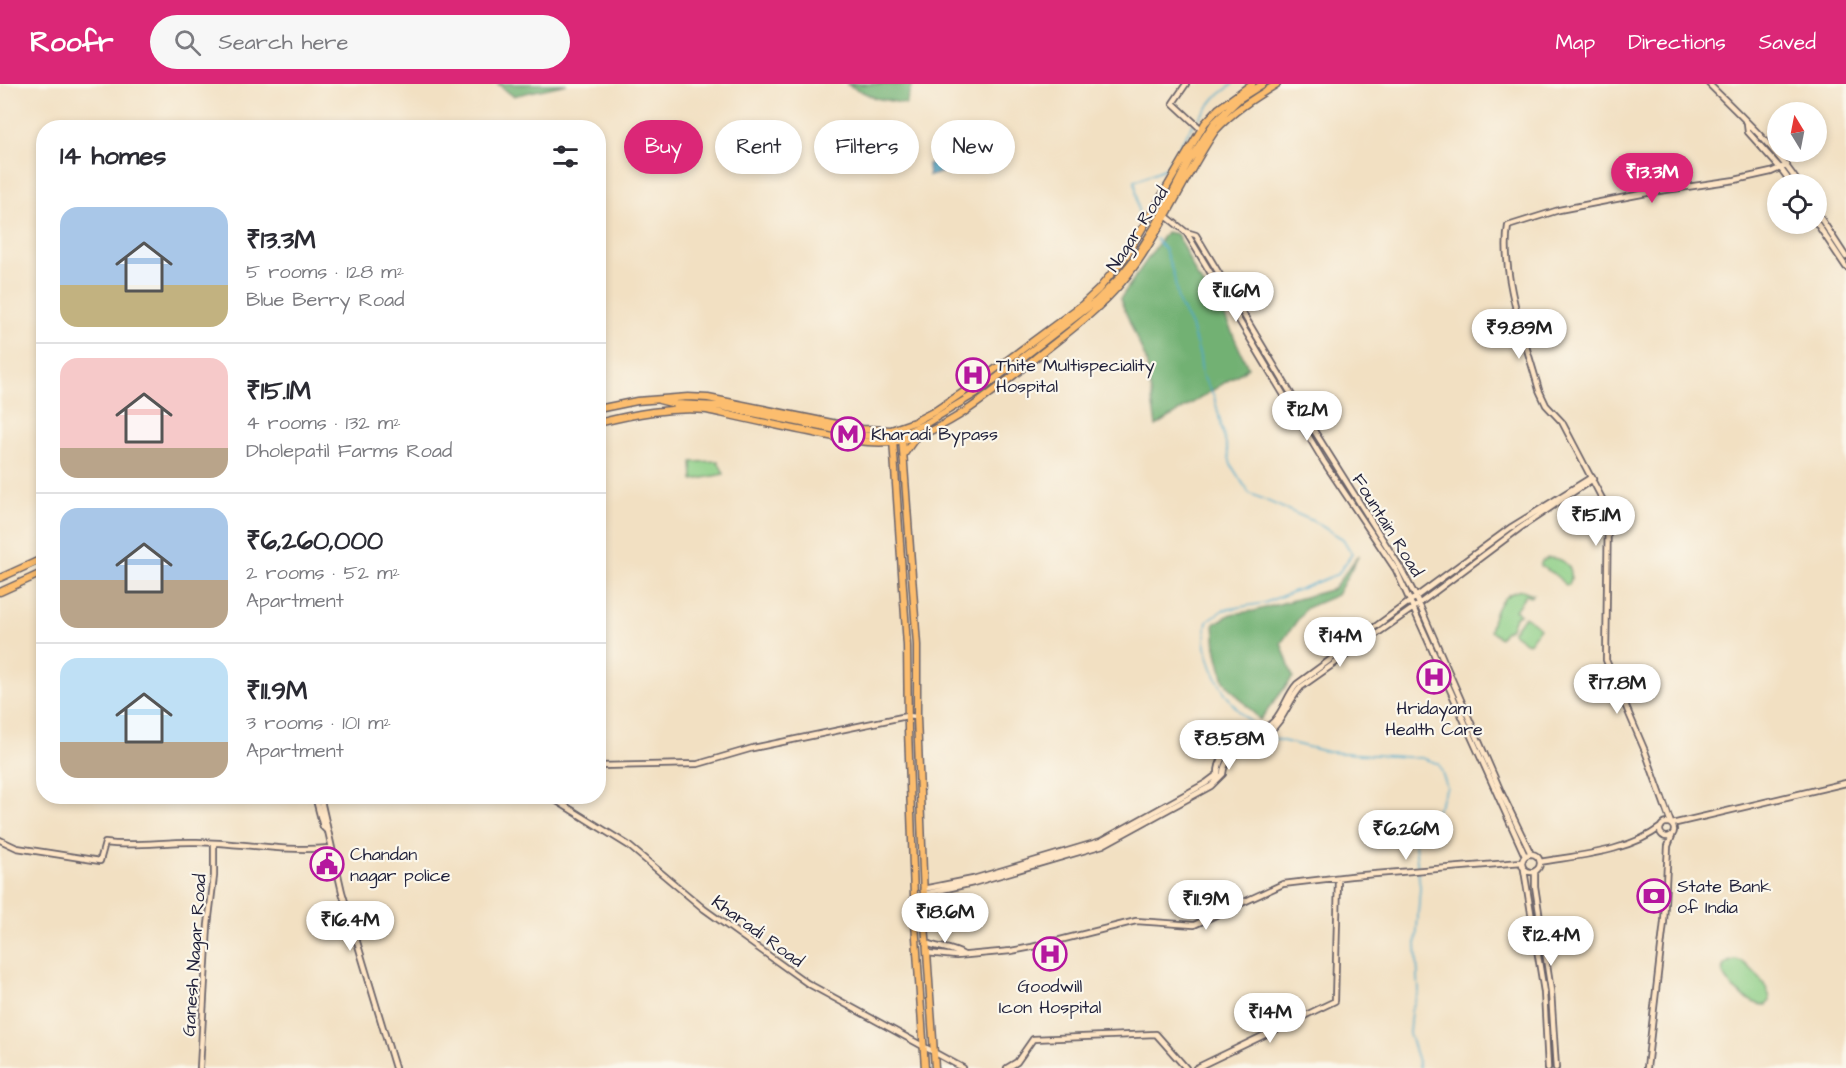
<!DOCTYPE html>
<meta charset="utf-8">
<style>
:root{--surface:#fff;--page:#f7f7f7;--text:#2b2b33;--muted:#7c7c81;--line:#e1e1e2;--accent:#db2777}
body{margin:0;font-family:"Architects Daughter",sans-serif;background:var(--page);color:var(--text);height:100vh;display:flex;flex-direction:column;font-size:22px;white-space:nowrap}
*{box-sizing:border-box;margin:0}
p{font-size:20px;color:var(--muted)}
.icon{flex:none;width:33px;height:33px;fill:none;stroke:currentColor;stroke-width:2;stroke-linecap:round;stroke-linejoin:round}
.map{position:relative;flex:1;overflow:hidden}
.drawer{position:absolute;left:36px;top:36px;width:570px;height:684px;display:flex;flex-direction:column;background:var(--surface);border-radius:24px;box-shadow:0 3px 9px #0003}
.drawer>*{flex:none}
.top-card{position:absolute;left:624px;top:36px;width:570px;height:54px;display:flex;gap:12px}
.needle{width:39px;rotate:350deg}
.tools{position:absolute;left:1767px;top:18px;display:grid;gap:12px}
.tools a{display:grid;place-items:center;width:60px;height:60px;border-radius:50%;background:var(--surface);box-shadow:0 3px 9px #0003;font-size:30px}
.price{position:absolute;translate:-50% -51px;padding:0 14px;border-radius:21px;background:#fff;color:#222;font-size:20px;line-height:39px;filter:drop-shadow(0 2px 3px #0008)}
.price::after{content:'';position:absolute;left:50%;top:36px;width:18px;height:14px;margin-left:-9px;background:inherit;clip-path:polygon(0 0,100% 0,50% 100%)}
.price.on{background:var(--accent);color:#fff}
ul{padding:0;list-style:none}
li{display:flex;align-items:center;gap:18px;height:150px;padding:0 24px}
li+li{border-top:2px solid var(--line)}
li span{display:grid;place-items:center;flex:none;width:168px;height:120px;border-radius:18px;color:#555}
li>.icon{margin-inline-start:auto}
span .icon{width:72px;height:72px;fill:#fffc;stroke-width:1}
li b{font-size:26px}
h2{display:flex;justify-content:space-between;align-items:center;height:72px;padding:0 24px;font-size:26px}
.pill{padding:0 21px;border-radius:27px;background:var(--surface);box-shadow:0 3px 9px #0003;font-size:21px;line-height:54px}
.pill.on{background:var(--accent);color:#fff}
header{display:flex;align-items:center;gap:36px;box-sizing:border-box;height:84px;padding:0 30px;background:var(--accent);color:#fff}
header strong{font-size:28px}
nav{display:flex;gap:33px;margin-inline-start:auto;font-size:21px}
.search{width:420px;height:54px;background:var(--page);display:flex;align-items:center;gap:15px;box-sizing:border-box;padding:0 21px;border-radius:33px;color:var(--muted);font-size:22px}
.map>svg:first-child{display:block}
.green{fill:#8dce86;stroke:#587860;stroke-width:1.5}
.forest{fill:#72b173;stroke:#4a6a57;stroke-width:1.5}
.water{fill:#4ca8ca;stroke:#376582;stroke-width:1.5}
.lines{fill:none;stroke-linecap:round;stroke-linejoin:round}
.stream{stroke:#4ca8ca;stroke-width:1.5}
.secondary-casing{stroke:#6b646a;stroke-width:8}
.highway-casing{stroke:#6b646a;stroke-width:9}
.secondary{stroke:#fee5c5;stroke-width:4.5}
.highway{stroke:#fcbd6e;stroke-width:6}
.labels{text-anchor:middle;stroke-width:4.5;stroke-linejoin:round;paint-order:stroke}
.street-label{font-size:18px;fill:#22223b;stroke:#fbf7ec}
.poi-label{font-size:18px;fill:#22223b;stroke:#fbf7ec;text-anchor:start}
</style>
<header>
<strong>Roofr</strong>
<div class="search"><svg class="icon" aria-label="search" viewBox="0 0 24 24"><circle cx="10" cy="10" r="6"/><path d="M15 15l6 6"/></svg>Search here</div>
<nav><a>Map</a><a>Directions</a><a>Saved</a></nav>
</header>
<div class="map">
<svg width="1846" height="984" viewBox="0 0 1846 984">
<rect width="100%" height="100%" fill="#fbf7ec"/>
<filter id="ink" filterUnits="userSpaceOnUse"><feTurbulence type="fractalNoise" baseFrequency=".0167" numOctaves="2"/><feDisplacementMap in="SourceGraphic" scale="12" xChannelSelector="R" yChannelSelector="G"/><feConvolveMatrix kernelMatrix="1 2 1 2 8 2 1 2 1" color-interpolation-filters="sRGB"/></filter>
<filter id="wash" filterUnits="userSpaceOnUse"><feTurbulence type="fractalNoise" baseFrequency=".008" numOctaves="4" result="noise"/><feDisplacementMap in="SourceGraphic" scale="24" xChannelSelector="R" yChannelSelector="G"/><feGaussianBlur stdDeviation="1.35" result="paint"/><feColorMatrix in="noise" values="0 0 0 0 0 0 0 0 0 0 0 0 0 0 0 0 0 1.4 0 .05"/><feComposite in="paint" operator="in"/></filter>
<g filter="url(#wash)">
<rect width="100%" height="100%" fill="#f2e0c2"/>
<path class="green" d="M718,377l6,13 -31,6 -1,-18z
M1548,474c17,-1 28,11 21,27h-3l-13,-12 -13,-7 2,-5z
M1522,506l11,4 -3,3 -4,-2 -11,15 5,4 -5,3 -4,11 -7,4 -4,6 -10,-7c4,-20 10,-38 32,-41z
M1525,532l15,12 -12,16 -16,-12z
M1736,876c14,3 34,27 34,41l-4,4c-18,2 -67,-40 -30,-45z"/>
<path class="forest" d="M498,0h69l-54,12z
M846,0h66l-6,20 -31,-6z
M1166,148l11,2 20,42 25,34 26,58 -92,58 -10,-66 -26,-61z
M1359,471l-22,40 -31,13 -25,35 12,34 -33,43 -36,-39 -8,-33 -2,-24 17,-10 23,-3 79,-22z"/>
<path class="water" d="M958,72l2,11 -31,9 -1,-12z"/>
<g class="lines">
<path class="stream" d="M1198,35l18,-22 17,-13
M1144,139l-5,-6 -4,-36 31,-13 27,-44
M1156,155l9,11 9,26 4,25 13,25 9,31 2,18 12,21 17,69 18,28 64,28 30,18 9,15 -14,20 -74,29 -41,7 -16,11c-1,7 -2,14 -2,20 4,33 27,70 55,88
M1269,651l6,4 53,13 94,6 17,6 8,23 -9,21 -24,28 6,51 -4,57 3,48 -8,19 -2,22 11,35"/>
</g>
</g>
<g filter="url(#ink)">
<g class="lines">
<g class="secondary-casing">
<path id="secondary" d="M1186,0l-13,19 28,26
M1709,0c32,32 66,63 90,100
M1747,40l1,8 33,37 11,15
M1816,127l30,46
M1166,132l20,16 138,230 72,108 129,286
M1816,138l30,45
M1186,148l10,3 100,167 104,165 16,30 86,197 29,60
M598,682l100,-2 55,-16 154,-32 10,1
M315,712l8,31 3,3
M320,712l22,96 53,176
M549,712l79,49 76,64 103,74 156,85
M1660 746a7 7 0 1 1 14 0a7 7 0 1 1-14 0Z
M1671,739l-26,-72 -39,-91 2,-150 -46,-88 -16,-17 -7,-15c-13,-47 -39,-116 -31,-164l51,-16 93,-18 83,-12 36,-8 16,-7
M1672,740l174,-41
M0,756l17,8 83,13 5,-18c31,4 61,-2 92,-1 47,1 86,10 133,6
M1522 779a9 9 0 1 1 18 0a9 9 0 1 1-18 0Z
M1540,778c40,-7 88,-10 121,-35
M1524,786l20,122 4,76
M1535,787v15l16,105 5,77
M923,805l50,-10 128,-38 105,-58 12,-9c0,-31 39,-35 56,-53 10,-11 13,-26 23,-37l213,-156 82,-51
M924,810l49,-11 130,-38 108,-59 12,-12c1,-22 30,-30 46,-42 16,-13 19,-31 32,-45l111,-78 108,-81 73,-49
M926,859c12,5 27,5 38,12
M927,869l29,3 55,-5 21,-4 104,-26 58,4 89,-41 68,-8 171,-14
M200,984l8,-143 6,-49v-33
M1007,984l10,-6 16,-23 123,-5 30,34
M1196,984l139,-67 3,-122
M1647,984l17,-146 4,-76 4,-10"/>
</g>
<g class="highway-casing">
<path id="highway" d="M659,316l16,4 43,2 143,29 20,2 21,-3 25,-11 51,-31 117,-90 24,-24 17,-21 20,-32 33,-64 25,-38 25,-24 24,-15
M598,325l39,-8 51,-4 20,1 154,31 29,1 23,-8 21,-11 36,-24 111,-82 16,-15 28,-34 79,-133 13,-14 34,-25
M598,339c37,-9 71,-16 109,-13 36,8 71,16 107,23 25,5 50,11 76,9 51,-4 105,-52 144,-83 37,-29 75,-56 102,-95 30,-42 50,-90 79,-133 18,-20 39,-33 62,-47
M902,353l15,208v72l8,206 10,145
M893,356l14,206 1,84 7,193 10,145
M904,370l12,-17
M0,494l44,-20
M0,508l44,-20"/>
</g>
<use href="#secondary" class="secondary"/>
<use href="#highway" class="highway"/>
</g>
</g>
<defs>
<g id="hospital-ring" transform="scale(1.725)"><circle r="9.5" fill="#fbf7ec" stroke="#b5179e" stroke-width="1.5"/><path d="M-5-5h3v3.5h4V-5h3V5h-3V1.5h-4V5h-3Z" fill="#b5179e"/></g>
<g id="metro-ring" transform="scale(1.725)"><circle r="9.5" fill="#fbf7ec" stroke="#b5179e" stroke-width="1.5"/><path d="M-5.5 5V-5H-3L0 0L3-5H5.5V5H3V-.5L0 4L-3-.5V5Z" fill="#b5179e"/></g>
<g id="civic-ring" transform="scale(1.725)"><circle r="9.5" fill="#fbf7ec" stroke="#b5179e" stroke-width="1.5"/><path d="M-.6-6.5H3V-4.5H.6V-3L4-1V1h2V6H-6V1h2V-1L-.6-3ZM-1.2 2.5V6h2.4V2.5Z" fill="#b5179e"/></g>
<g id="bank-ring" transform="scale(1.725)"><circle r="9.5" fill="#fbf7ec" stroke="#b5179e" stroke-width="1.5"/><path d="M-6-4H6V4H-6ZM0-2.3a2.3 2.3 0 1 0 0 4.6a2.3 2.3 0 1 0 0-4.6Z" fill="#b5179e"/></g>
</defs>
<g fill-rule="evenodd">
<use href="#hospital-ring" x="973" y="291"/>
<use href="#metro-ring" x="848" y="350"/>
<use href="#hospital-ring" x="1434" y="593"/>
<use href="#civic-ring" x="327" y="780"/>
<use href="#bank-ring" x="1654" y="812"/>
<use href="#hospital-ring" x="1050" y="870"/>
</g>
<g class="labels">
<g class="street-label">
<text transform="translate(1137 145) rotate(-57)" y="6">Nagar Road</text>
<text transform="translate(1388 441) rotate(58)" y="6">Fountain Road</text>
<text transform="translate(758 847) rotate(36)" y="6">Kharadi Road</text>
<text transform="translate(194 871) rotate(-86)" y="6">Ganesh Nagar Road</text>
</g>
<g class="poi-label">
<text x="996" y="287">Thite Multispeciality<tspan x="996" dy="21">Hospital</tspan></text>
<text x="871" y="356">Kharadi Bypass</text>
<text x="1434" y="630" text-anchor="middle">Hridayam<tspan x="1434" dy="21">Health Care</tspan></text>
<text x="350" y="776">Chandan<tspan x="350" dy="21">nagar police</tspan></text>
<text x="1677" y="808">State Bank<tspan x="1677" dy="21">of India</tspan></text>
<text x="1050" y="908" text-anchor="middle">Goodwill<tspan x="1050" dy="21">Icon Hospital</tspan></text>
</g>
</g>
</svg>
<div class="tools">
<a><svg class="needle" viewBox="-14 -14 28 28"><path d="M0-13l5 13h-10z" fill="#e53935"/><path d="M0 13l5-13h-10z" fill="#7c7c81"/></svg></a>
<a><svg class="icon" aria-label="locate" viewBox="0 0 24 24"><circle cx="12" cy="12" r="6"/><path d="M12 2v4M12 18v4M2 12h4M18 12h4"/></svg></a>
</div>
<b class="price on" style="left:1652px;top:120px">₹13.3M</b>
<b class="price" style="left:1236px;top:239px">₹11.6M</b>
<b class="price" style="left:1519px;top:276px">₹9.89M</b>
<b class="price" style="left:1307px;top:358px">₹12M</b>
<b class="price" style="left:1596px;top:463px">₹15.1M</b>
<b class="price" style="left:1340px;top:584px">₹14M</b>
<b class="price" style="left:1617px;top:631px">₹17.8M</b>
<b class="price" style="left:1229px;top:687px">₹8.58M</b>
<b class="price" style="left:1406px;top:777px">₹6.26M</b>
<b class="price" style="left:1206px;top:847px">₹11.9M</b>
<b class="price" style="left:945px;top:860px">₹18.6M</b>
<b class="price" style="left:350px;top:868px">₹16.4M</b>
<b class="price" style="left:1551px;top:883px">₹12.4M</b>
<b class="price" style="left:1270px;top:960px">₹14M</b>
<div class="top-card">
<a class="pill on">Buy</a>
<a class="pill">Rent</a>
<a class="pill">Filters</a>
<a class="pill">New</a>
</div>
<section class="drawer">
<h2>14 homes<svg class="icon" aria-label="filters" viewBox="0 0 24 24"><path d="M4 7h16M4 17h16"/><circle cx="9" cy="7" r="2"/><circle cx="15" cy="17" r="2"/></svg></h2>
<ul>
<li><span style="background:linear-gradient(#a9c7e8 65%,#c2b280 0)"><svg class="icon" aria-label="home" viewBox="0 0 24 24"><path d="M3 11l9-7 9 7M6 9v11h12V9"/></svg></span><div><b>₹13.3M</b><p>5 rooms · 128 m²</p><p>Blue Berry Road</p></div></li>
<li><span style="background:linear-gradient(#f6c9c9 75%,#b9a48a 0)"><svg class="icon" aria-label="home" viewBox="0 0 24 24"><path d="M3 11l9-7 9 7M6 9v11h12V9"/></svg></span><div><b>₹15.1M</b><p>4 rooms · 132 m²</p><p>Dholepatil Farms Road</p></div></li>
<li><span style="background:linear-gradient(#a9c7e8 60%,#b9a48a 0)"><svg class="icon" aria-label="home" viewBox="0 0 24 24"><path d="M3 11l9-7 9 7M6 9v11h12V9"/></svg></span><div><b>₹6,260,000</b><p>2 rooms · 52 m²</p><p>Apartment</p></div></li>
<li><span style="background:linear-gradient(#bfe0f5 70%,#b9a48a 0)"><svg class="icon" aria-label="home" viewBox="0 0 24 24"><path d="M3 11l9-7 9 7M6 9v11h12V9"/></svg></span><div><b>₹11.9M</b><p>3 rooms · 101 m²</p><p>Apartment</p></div></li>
</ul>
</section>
</div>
